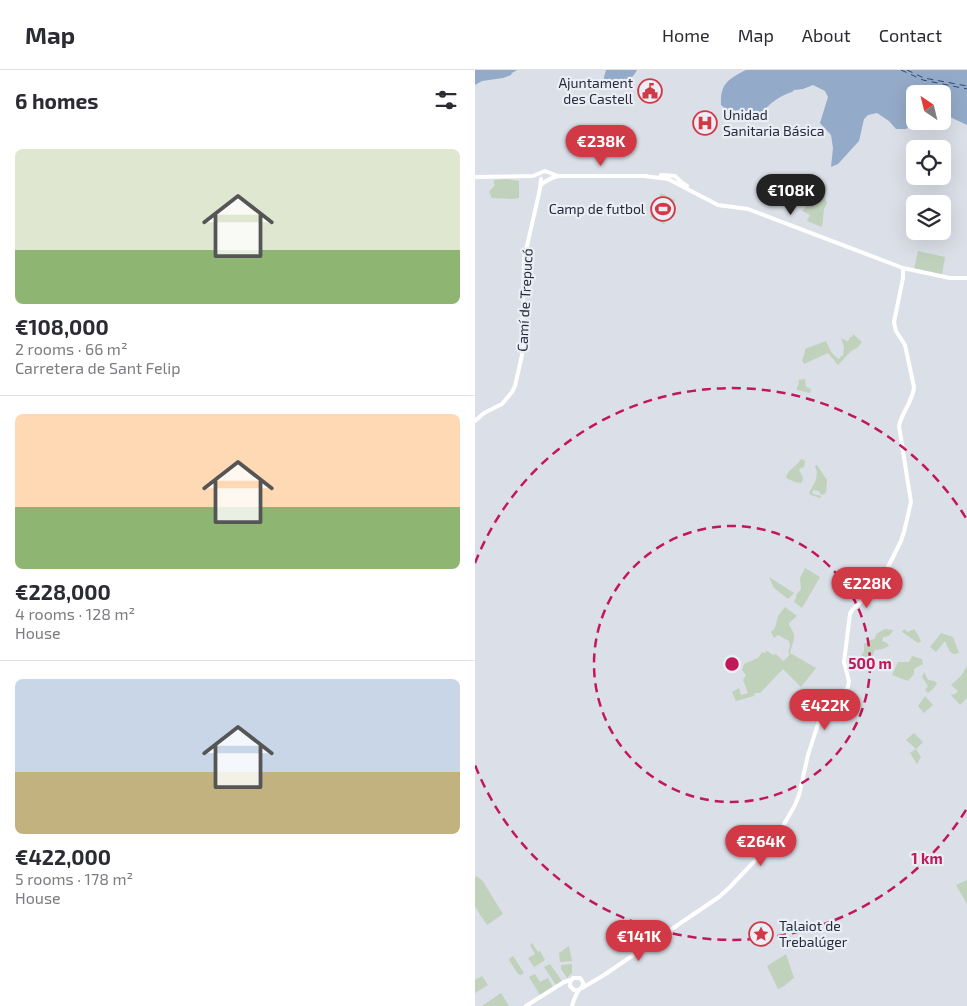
<!DOCTYPE html>
<meta charset="utf-8">
<style>
:root{--surface:#fff;--page:#f2f2f3;--text:#2b2b33;--muted:#7c7c81;--line:#e1e1e2;--accent:#d23947}
body{margin:0;font-family:"Exo 2",sans-serif;background:var(--page);color:var(--text);height:100vh;display:flex;flex-direction:column;font-size:19px;white-space:nowrap}
*{box-sizing:border-box;margin:0}
p{font-size:16px;color:var(--muted)}
.icon{flex:none;width:28px;height:28px;fill:none;stroke:currentColor;stroke-width:2;stroke-linecap:round;stroke-linejoin:round}
.map{position:relative;flex:1;overflow:hidden}
.details{display:flex;flex-direction:column;background:var(--surface);width:475px}
.details>*{flex:none}
.needle{width:32px;rotate:325deg}
.tools{position:absolute;left:431px;top:15px;display:grid;gap:10px}
.tools a{display:grid;place-items:center;width:45px;height:45px;border-radius:8px;background:var(--surface);box-shadow:0 5px 20px #0002;font-size:25px}
.price{position:absolute;translate:-50% -42px;padding:0 11px;border-radius:18px;background:var(--accent);color:#fff;font-size:16px;line-height:32px;filter:drop-shadow(0 1px 2px #0008)}
.price::after{content:'';position:absolute;left:50%;top:30px;width:15px;height:11px;margin-left:-8px;background:inherit;clip-path:polygon(0 0,100% 0,50% 100%)}
.price.on{background:#222;color:#fff}
ul{padding:0;list-style:none}
li{display:grid;align-content:center;gap:10px;height:265px;padding:0 15px}
li+li{border-top:1px solid var(--line)}
li span{display:grid;place-items:center;height:155px;border-radius:8px;color:#555}
li>.icon{margin-inline-start:auto}
span .icon{width:90px;height:90px;fill:#fffc;stroke-width:1}
li b{font-size:21px}
h2{display:flex;justify-content:space-between;align-items:center;height:60px;padding:0 15px;font-size:21px}
header{display:flex;align-items:center;gap:30px;box-sizing:border-box;height:70px;padding:0 25px;background:var(--surface);border-bottom:1px solid var(--line)}
header strong{font-size:24px}
nav{display:flex;gap:28px;margin-inline-start:auto;font-size:18px}
main{display:flex;flex:1;min-height:0}
.map>svg:first-child{display:block}
.green{fill:#c0d1bc}
.water{fill:#94aac9}
.lines{fill:none;stroke-linecap:round;stroke-linejoin:round}
.ferry{stroke:#2e4872;stroke-width:1;stroke-dasharray:6 5;stroke-linecap:butt}
.secondary{stroke:#fff;stroke-width:4}
.ring{fill:none;stroke:#c2185b;stroke-width:2.5;stroke-dasharray:9 6}
.labels{text-anchor:middle;stroke-width:4.5;stroke-linejoin:round;paint-order:stroke}
.poi-label{font-size:14px;fill:#252c3d;stroke:#ebeef4;text-anchor:end}
.street-label{font-size:14px;fill:#252c3d;stroke:#ebeef4}
.centre{fill:#c2185b;stroke:#ebeef4;stroke-width:2.5}
.ring-label{font-size:15px;text-anchor:middle;font-weight:bold;fill:#c2185b;stroke:#ebeef4;stroke-width:4.5;stroke-linejoin:round;paint-order:stroke}
</style>
<header>
<strong>Map</strong>
<nav><a>Home</a><a>Map</a><a>About</a><a>Contact</a></nav>
</header>
<main>
<section class="details">
<h2>6 homes<svg class="icon" aria-label="filters" viewBox="0 0 24 24"><path d="M4 7h16M4 17h16"/><circle cx="9" cy="7" r="2"/><circle cx="15" cy="17" r="2"/></svg></h2>
<ul>
<li><span style="background:linear-gradient(#dfe7d0 65%,#8fb573 0)"><svg class="icon" aria-label="home" viewBox="0 0 24 24"><path d="M3 11l9-7 9 7M6 9v11h12V9"/></svg></span><div><b>€108,000</b><p>2 rooms · 66 m²</p><p>Carretera de Sant Felip</p></div></li>
<li><span style="background:linear-gradient(#ffd9b3 60%,#8fb573 0)"><svg class="icon" aria-label="home" viewBox="0 0 24 24"><path d="M3 11l9-7 9 7M6 9v11h12V9"/></svg></span><div><b>€228,000</b><p>4 rooms · 128 m²</p><p>House</p></div></li>
<li><span style="background:linear-gradient(#c9d6e8 60%,#c2b280 0)"><svg class="icon" aria-label="home" viewBox="0 0 24 24"><path d="M3 11l9-7 9 7M6 9v11h12V9"/></svg></span><div><b>€422,000</b><p>5 rooms · 178 m²</p><p>House</p></div></li>
</ul>
</section>
<div class="map">
<svg width="492" height="936" viewBox="0 0 492 936">
<rect width="100%" height="100%" fill="#dbdfe7"/>
<path class="green" d="M32,109l12,2v17l-6,1 -21,-1 -3,-6 6,-7 -1,-1v-4z
M348,113l4,2 -2,13 2,5 -3,6 -2,18 -15,-6 3,-6 -8,-4 16,-18z
M186,123l14,7 -11,24 -14,-7z
M443,181l27,6 -3,18 -28,-6z
M378,264l9,8 -4,5 -8,5 -12,13 -10,-12 -24,11 -2,-4 2,-5 1,-6 21,-8c3,7 6,14 13,18l2,-3h2l1,-9 -3,-9 6,3 2,-1 1,-3h2z
M331,309l-1,2 1,6 5,2 -1,4 -13,-3v-2l2,-6 -1,-2z
M326,389l3,1 1,2 -1,5 -5,2c1,5 7,8 2,14l-6,-1 -9,-4c1,-9 11,-11 15,-19z
M342,395l10,15 -1,13 -5,2 -2,-4 -5,-1 -2,2 1,2 8,2 -1,2 -9,-3 -2,-2 7,-13 1,-8 -2,-6z
M330,498l15,9 -18,31 -8,-6 2,-4v-3l5,-6 -1,-11z
M294,507l25,16 -6,6 -14,-11z
M310,537l12,9 -8,7v2c9,13 4,14 1,28l26,15 -15,19 -18,-18 -23,24h-5l-1,3 -18,5 -4,-9 7,-4 2,7 7,-2 -5,-13 3,-5 -4,-5 2,-6 14,-6 4,-6 3,1 2,-2 6,4 3,-1 7,7 5,-4 2,-4h-2l2,-7 -1,-5 -11,-6 -4,3 -3,-6 4,-4 3,-12z
M410,559l8,1c-2,5 -5,7 -10,7l-1,4 5,2 2,3 -7,3 -7,1c-3,6 -5,14 -8,18l-6,-12 3,-5v-7l6,-4 5,-1 1,-5z
M429,559l4,3 6,-3 4,6 3,6 -3,2 -16,-11z
M466,563l12,4 6,16 -5,1 -4,-2 -5,-11 -9,11 -6,-5z
M437,586l10,3 1,5 -9,5v5l-6,7 -16,-6 6,-13h11z
M492,596v32l-7,7 -9,-10 4,-1 3,-3 -7,-6 10,-9z
M449,602l4,8 6,1 3,2 -3,5 -6,5 -3,-3 3,-4 -6,-9z
M450,626l8,9 -9,8 -6,-7z
M439,663l9,9 -7,7 5,8 -4,7 -7,-11 6,-4 -10,-9z
M1,806l6,4 21,34 -16,11 -4,-6 1,-1h-2l-7,-12v-27z
M492,810v24l-11,-19z
M57,873l6,9 2,-1 5,9 -11,7 -6,-9 7,-4 -5,-9z
M94,876l3,15 -12,1 -1,-9z
M311,884l8,24 -10,8 -6,3 -11,-23z
M38,886l11,17 -3,2 -3,-1 -9,-14 1,-2z
M75,894l12,17 -6,4 -12,-18z
M97,894v9l-5,5 -6,-9v-4z
M60,904l5,8 8,-4 5,9 -13,8 -11,-18z
M7,906l6,9 -13,8v-13z
M26,923l8,13h-27z"/>
<path class="water" d="M0,0h42l-5,3 -1,2 -8,3 -21,3 -7,4z
M131,0h31c-5,10 -14,14 -23,19l-9,-3 -1,3h-1l1,-12z
M271,0h221v55l-19,-9 -5,1v-23h-28v27l-9,8h-10l-7,-8 -12,-8 -9,2 -4,4 -5,22 -21,23 -7,3 2,-19 -2,-13 -11,-12 8,-26 -3,-6 -12,-6 -10,4 -9,1 -2,2c-10,3 -19,9 -26,16 -2,2 -3,5 -5,7l-9,-1 -9,-4 -15,1 -7,-6c-1,-21 7,-26 25,-35z"/>
<g class="lines">
<path class="ferry" d="M426,0l22,10 44,9
M432,0l17,8 43,8"/>
<path class="secondary" d="M186,105l14,1 6,6 6,4
M169,106l24,3 50,26 30,4 155,59 47,10h17
M0,107l58,-1 12,-5 13,5
M66,115c4,-4 12,-8 18,-9h88
M0,351l9,-8 18,-9 10,-12 3,-6 7,-31 2,-96 16,-70 1,-10
M300,767l4,-4 16,-28 4,-10 9,-40 11,-34 29,-34 1,-6 -5,-19 6,-48 2,-4 27,-25 22,-44 3,-9 7,-30 -12,-76c3,-14 14,-25 15,-39l-9,-42 -9,-14 -2,-9 9,-44v-10
M295 772a5 5 0 1 1 10 0a5 5 0 1 1-10 0Z
M107,918l22,-13 115,-78 11,-10 37,-39 5,-2
M51,936l38,-24 7,-2
M97,936c1,-4 3,-9 5,-13 4,-7 10,-7 3,-15h-7l-3,4v4l4,4h5"/>
</g>
<g class="ring">
<circle cx="257" cy="594" r="138"/>
<path d="M491 740A276 276 0 0 1 0 695M0 493A276 276 0 0 1 491 448"/>
</g>
<defs>
<g id="civic-ring" transform="scale(1.25)"><circle r="9.5" fill="#ebeef4" stroke="#d23947" stroke-width="1.5"/><path d="M-.6-6.5H3V-4.5H.6V-3L4-1V1h2V6H-6V1h2V-1L-.6-3ZM-1.2 2.5V6h2.4V2.5Z" fill="#d23947"/></g>
<g id="hospital-ring" transform="scale(1.25)"><circle r="9.5" fill="#ebeef4" stroke="#d23947" stroke-width="1.5"/><path d="M-5-5h3v3.5h4V-5h3V5h-3V1.5h-4V5h-3Z" fill="#d23947"/></g>
<g id="stadium-ring" transform="scale(1.25)"><circle r="9.5" fill="#ebeef4" stroke="#d23947" stroke-width="1.5"/><path d="M0-5a6.5 5 0 1 0 0 10a6.5 5 0 1 0 0-10ZM-3.5-1.8h7v3.6h-7Z" fill="#d23947"/></g>
<g id="sight-ring" transform="scale(1.25)"><circle r="9.5" fill="#ebeef4" stroke="#d23947" stroke-width="1.5"/><path d="M0-6L1.8-2.2L6-1.7L2.9 1.2L3.7 5.4L0 3.3L-3.7 5.4L-2.9 1.2L-6-1.7L-1.8-2.2Z" fill="#d23947"/></g>
</defs>
<g fill-rule="evenodd">
<use href="#civic-ring" x="175" y="21"/>
<use href="#hospital-ring" x="230" y="53"/>
<use href="#stadium-ring" x="188" y="139"/>
<use href="#sight-ring" x="286" y="864"/>
</g>
<g class="labels">
<g class="poi-label">
<text x="158" y="18">Ajuntament<tspan x="158" dy="16">des Castell</tspan></text>
<text x="248" y="50" text-anchor="start">Unidad<tspan x="248" dy="16">Sanitaria Básica</tspan></text>
<text x="170" y="144">Camp de futbol</text>
<text x="304" y="861" text-anchor="start">Talaiot de<tspan x="304" dy="16">Trebalúger</tspan></text>
</g>
<g class="street-label">
<text transform="translate(50 230) rotate(-87)" y="5">Camí de Trepucó</text>
</g>
</g>
<circle cx="257" cy="594" r="8" class="centre"/>
<g class="ring-label">
<text x="395" y="599">500 m</text>
<text x="452" y="794">1 km</text>
</g>
</svg>
<div class="tools">
<a><svg class="needle" viewBox="-14 -14 28 28"><path d="M0-13l5 13h-10z" fill="#e53935"/><path d="M0 13l5-13h-10z" fill="#7c7c81"/></svg></a>
<a><svg class="icon" aria-label="locate" viewBox="0 0 24 24"><circle cx="12" cy="12" r="6"/><path d="M12 2v4M12 18v4M2 12h4M18 12h4"/></svg></a>
<a><svg class="icon" aria-label="layers" viewBox="0 0 24 24"><path d="M12 4l9 5-9 5-9-5zM3 14l9 5 9-5"/></svg></a>
</div>
<b class="price" style="left:126px;top:97px">€238K</b>
<b class="price on" style="left:316px;top:146px">€108K</b>
<b class="price" style="left:392px;top:539px">€228K</b>
<b class="price" style="left:350px;top:661px">€422K</b>
<b class="price" style="left:286px;top:797px">€264K</b>
<b class="price" style="left:164px;top:892px">€141K</b>
</div>
</main>
